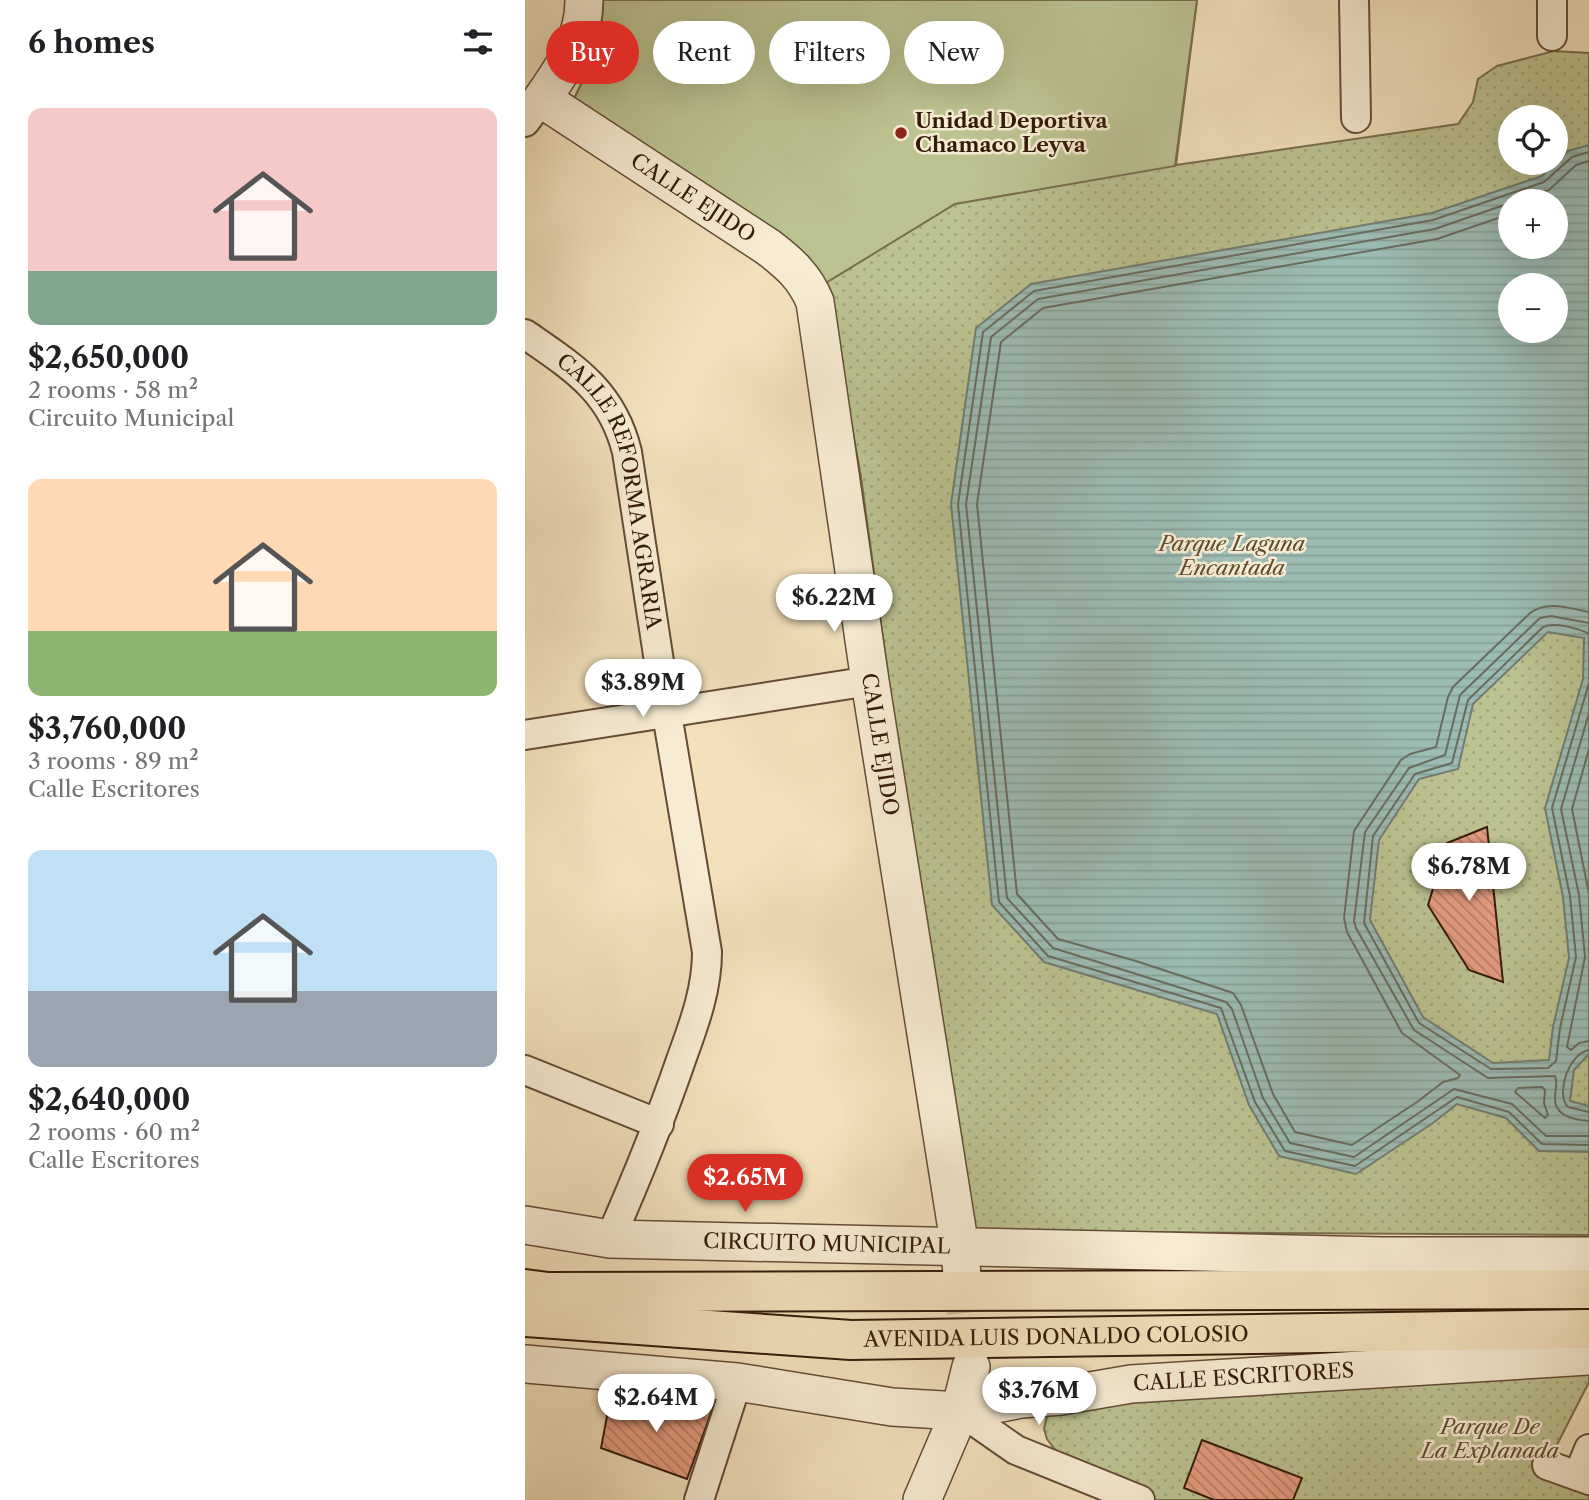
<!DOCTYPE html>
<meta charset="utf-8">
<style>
:root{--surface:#fff;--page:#f6f6f6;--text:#202124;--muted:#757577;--accent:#d93025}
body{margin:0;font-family:"Libre Caslon Text",serif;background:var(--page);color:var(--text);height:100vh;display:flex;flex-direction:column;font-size:26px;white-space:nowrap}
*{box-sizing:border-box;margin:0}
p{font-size:23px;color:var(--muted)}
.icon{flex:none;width:38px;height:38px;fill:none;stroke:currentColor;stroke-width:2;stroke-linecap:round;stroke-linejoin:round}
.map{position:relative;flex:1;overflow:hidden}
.drawer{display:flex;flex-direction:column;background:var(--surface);width:525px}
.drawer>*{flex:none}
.guide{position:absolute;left:21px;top:21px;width:665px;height:63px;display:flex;gap:14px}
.tools{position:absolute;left:973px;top:105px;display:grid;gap:14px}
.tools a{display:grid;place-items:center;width:70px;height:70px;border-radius:50%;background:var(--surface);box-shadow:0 7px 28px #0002;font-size:35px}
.price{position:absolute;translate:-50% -60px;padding:0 16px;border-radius:24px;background:#fff;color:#222;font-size:23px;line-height:46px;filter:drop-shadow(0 2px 4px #0008)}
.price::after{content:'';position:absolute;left:50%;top:42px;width:21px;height:16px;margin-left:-10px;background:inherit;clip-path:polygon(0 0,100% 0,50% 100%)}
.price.on{background:var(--accent);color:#fff}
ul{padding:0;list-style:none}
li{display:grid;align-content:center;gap:14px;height:371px;padding:0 28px}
li span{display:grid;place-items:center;height:217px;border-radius:14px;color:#555}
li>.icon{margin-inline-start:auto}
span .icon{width:126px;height:126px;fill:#fffc;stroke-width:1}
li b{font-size:30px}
h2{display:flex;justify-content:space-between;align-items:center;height:84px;padding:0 28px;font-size:30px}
.pill{padding:0 24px;border-radius:32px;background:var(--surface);box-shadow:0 7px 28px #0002;font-size:24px;line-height:63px}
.pill.on{background:var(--accent);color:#fff}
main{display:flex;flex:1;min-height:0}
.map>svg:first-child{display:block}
.park{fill:url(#park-dots);stroke:#786e4c;stroke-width:2;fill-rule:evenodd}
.garden{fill:#bcc290;stroke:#786e4c;stroke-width:2}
.water{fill:url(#water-rules);stroke:#727c70;stroke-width:2;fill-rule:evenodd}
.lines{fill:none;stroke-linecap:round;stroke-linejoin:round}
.shore{stroke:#686c5e;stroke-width:2}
.building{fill:url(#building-back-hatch);stroke:#341b09;stroke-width:2}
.tertiary-tunnel{stroke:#ccb997;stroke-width:37;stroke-dasharray:37 18;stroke-linecap:butt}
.minor-casing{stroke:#644c36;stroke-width:32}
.tertiary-casing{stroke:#644c36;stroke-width:40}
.primary-casing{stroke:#341b09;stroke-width:42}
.minor{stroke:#f7ecd3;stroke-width:28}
.tertiary{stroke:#f7ecd3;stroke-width:37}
.primary{stroke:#f2e1bb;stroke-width:38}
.poi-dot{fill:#8f2418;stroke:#f7ecd3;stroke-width:2.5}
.labels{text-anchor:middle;stroke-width:5;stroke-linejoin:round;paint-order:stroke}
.poi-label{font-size:21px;font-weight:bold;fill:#341b09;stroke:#f7ecd3;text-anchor:start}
.street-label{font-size:21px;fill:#341b09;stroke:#f7ecd3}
.park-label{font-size:21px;font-style:italic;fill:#5d4d32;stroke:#f7ecd3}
</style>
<main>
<section class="drawer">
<h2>6 homes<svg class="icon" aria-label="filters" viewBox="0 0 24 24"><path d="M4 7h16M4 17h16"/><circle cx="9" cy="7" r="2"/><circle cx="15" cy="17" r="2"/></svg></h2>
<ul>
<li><span style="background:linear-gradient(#f6c9c9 75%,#7fa58c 0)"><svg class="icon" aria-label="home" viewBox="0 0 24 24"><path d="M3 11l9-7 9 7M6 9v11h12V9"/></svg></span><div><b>$2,650,000</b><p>2 rooms · 58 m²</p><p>Circuito Municipal</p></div></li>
<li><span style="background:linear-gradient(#ffd9b3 70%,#8fb573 0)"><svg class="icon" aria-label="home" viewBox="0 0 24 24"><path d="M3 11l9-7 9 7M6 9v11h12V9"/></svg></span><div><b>$3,760,000</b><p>3 rooms · 89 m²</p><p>Calle Escritores</p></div></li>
<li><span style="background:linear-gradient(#bfe0f5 65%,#9aa5b1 0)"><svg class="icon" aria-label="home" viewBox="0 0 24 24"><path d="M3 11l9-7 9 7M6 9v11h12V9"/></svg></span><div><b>$2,640,000</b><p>2 rooms · 60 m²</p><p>Calle Escritores</p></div></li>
</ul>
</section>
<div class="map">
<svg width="1064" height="1500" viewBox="0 0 1064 1500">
<defs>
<pattern id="park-dots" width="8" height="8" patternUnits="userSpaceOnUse" patternTransform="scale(1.75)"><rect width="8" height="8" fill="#bcc290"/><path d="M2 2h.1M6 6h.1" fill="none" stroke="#a2a67b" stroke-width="1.8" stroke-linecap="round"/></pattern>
<pattern id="water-rules" width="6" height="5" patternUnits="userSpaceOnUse" patternTransform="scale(1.75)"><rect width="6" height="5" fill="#9cbcb4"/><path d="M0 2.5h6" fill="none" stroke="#87a199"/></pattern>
<pattern id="building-back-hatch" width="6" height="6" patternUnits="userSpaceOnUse" patternTransform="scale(1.75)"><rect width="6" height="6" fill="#e69c80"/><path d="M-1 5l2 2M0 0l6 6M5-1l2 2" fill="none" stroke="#bb7e67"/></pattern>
</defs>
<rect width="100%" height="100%" fill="#f2e1bb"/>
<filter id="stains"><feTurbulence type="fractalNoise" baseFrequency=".00286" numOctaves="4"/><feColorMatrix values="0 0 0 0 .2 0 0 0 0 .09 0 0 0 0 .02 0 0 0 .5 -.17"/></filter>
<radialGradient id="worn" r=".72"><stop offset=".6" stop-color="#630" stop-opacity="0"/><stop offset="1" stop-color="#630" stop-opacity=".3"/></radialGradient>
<path class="park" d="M78,0h594l-21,165 282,-41 15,-22 5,-23 19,-13 57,-15 35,2v1182l-616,-4 -70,-447 -42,-307 -29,-161 -8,-32 -16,-27 -101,-69 -134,-87c15,-30 31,-67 30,-101zM985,117h46v46h-46zM985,201h46v46h-46zM985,285h46v46h-46z
M1064,1367v15l-48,94 48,19v5h-438l-92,-45 -12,-16 -3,-10 3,-13 7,-9z"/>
<path class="garden" d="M78,0h594l-22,166 -220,38 -131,80 -16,-27 -235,-156c15,-30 31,-67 30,-101z"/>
<path class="water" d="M1064,145v909l-15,16 -4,31 19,5v46l-50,-1 -33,-33 -49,-14 -24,19 -77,51 -77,-18 -30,-51 -32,-91 -173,-52 -52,-57 -41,-401 25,-176 55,-44 401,-71 110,-37 26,-25zM985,201h46v46h-46zM985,285h46v46h-46zM1023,632l36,6 -1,41 -38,129 18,89 6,61 -16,69 -4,33 -56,3 -70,-46 -53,-97 9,-80 40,-61 39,-10 15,-65z"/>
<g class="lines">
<path class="shore" d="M1064,152l-17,5 -28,25 -111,38 -399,71 -51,41 -25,172 41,398 49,54 173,52 34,94 30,49 70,15 102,-69 52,15 33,32 47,1
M991,201l33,-11 27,-25 13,-4
M985,203l-75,26 -397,70 -47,38 -25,167 41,394 46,50 173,54 6,7 31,89 27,45 64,14 100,-68 58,15 34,32h43
M985,214l-73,25 -394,69 -42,34 -24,162 40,390 41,45 78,22 97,32 8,12 32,89 22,38 57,13 65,-43 26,-20 15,-4 2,-3 -58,-42 -55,-101 -3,-14 10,-87 47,-71 9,-6 26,-7 12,-50 5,-10 77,-74c17,-13 39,-5 59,-1
M1064,623l-38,-7 -11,2 -80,77 -15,60 -36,13 -44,64 -11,89 2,7 58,102 74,48 67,-2c3,7 0,14 0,22 -1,18 20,22 34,23
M1064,634c-10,-6 -35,-12 -46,-7l-75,73 -16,63 -37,11 -42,62 -9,87 55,100 72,46 57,-1 8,-7 4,-33 16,-71 -6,-61 -18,-88 37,-125
M1064,713l-28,96 18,86 6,62 -18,90 4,3 8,-7 10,-2
M1064,749l-17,60 17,85
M1064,1050c-20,3 -34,44 -21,57l21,5
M1017,1087l3,3 -1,13 4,12 -3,3 -30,-26 3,-4z"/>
</g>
<path class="building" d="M962,827l16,155 -34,-12 -41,-65 19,-62z
M85,1400l102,10 -25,69 -86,-31z
M677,1440l100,38 -9,22h-79l-30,-12z"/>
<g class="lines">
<path class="tertiary-tunnel" d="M437,1276l9,91"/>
<g class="minor-casing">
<g id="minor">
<path d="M829,0l2,118"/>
<path d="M1027,0v36"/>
<path d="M0,122l17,-23"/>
<path id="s1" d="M0,334c49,34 87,57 102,118l40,262 40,238c0,38 -13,72 -26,108 -21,61 -45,120 -71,179"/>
<path d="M0,735l345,-54"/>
<path d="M0,1070l134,54"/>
<path d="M435,1411l56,39 124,50"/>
<path d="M1022,1465l42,15"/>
<path d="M1053,1476l11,-27"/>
<path d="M174,1500l38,-118"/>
</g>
</g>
<g class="tertiary-casing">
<g id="tertiary">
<path id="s2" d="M59,0c0,40 -20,67 -42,99l226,148c21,16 37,30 47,55l55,379 90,567 2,28"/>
<path id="s3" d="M0,1225l85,14 772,17h207"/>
<path id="s4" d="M0,1364l212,18 155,25 68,4 61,-12 40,-3 70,-12 458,-28"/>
<path d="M397,1500l38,-89 11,-44"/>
</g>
</g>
<g class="primary-casing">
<g id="primary">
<path d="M0,1289l23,3 1041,-3"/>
<path id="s5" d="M0,1317l326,23 738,-11"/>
</g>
</g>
<use href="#minor" class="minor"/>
<use href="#tertiary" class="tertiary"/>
<use href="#primary" class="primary"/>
</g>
<circle class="poi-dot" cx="376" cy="133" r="7"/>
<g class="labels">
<g class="poi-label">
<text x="390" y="128">Unidad Deportiva<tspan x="390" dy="24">Chamaco Leyva</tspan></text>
</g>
<g class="street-label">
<text dy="7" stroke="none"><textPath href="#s2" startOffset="290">CALLE EJIDO</textPath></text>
<text dy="7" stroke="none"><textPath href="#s1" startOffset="191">CALLE REFORMA AGRARIA</textPath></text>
<text dy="7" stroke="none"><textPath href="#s2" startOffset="900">CALLE EJIDO</textPath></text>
<text dy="7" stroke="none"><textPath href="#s3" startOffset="303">CIRCUITO MUNICIPAL</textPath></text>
<text dy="7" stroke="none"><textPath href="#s5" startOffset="532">AVENIDA LUIS DONALDO COLOSIO</textPath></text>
<text dy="7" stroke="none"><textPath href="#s4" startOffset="724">CALLE ESCRITORES</textPath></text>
</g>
<g class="park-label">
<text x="707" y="551">Parque Laguna<tspan x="707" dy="24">Encantada</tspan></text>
<text x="965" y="1434">Parque De<tspan x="965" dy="24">La Explanada</tspan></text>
</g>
</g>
<rect width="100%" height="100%" filter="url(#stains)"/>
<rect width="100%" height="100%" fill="url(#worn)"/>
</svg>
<div class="tools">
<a><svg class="icon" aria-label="locate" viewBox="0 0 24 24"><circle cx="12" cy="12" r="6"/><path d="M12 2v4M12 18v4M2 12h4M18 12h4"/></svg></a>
<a>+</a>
<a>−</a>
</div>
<b class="price" style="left:309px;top:634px">$6.22M</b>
<b class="price" style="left:118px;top:719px">$3.89M</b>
<b class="price" style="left:944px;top:903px">$6.78M</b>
<b class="price on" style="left:220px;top:1214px">$2.65M</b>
<b class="price" style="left:514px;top:1427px">$3.76M</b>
<b class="price" style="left:131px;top:1434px">$2.64M</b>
<div class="guide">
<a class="pill on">Buy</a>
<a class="pill">Rent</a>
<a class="pill">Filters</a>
<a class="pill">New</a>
</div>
</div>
</main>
